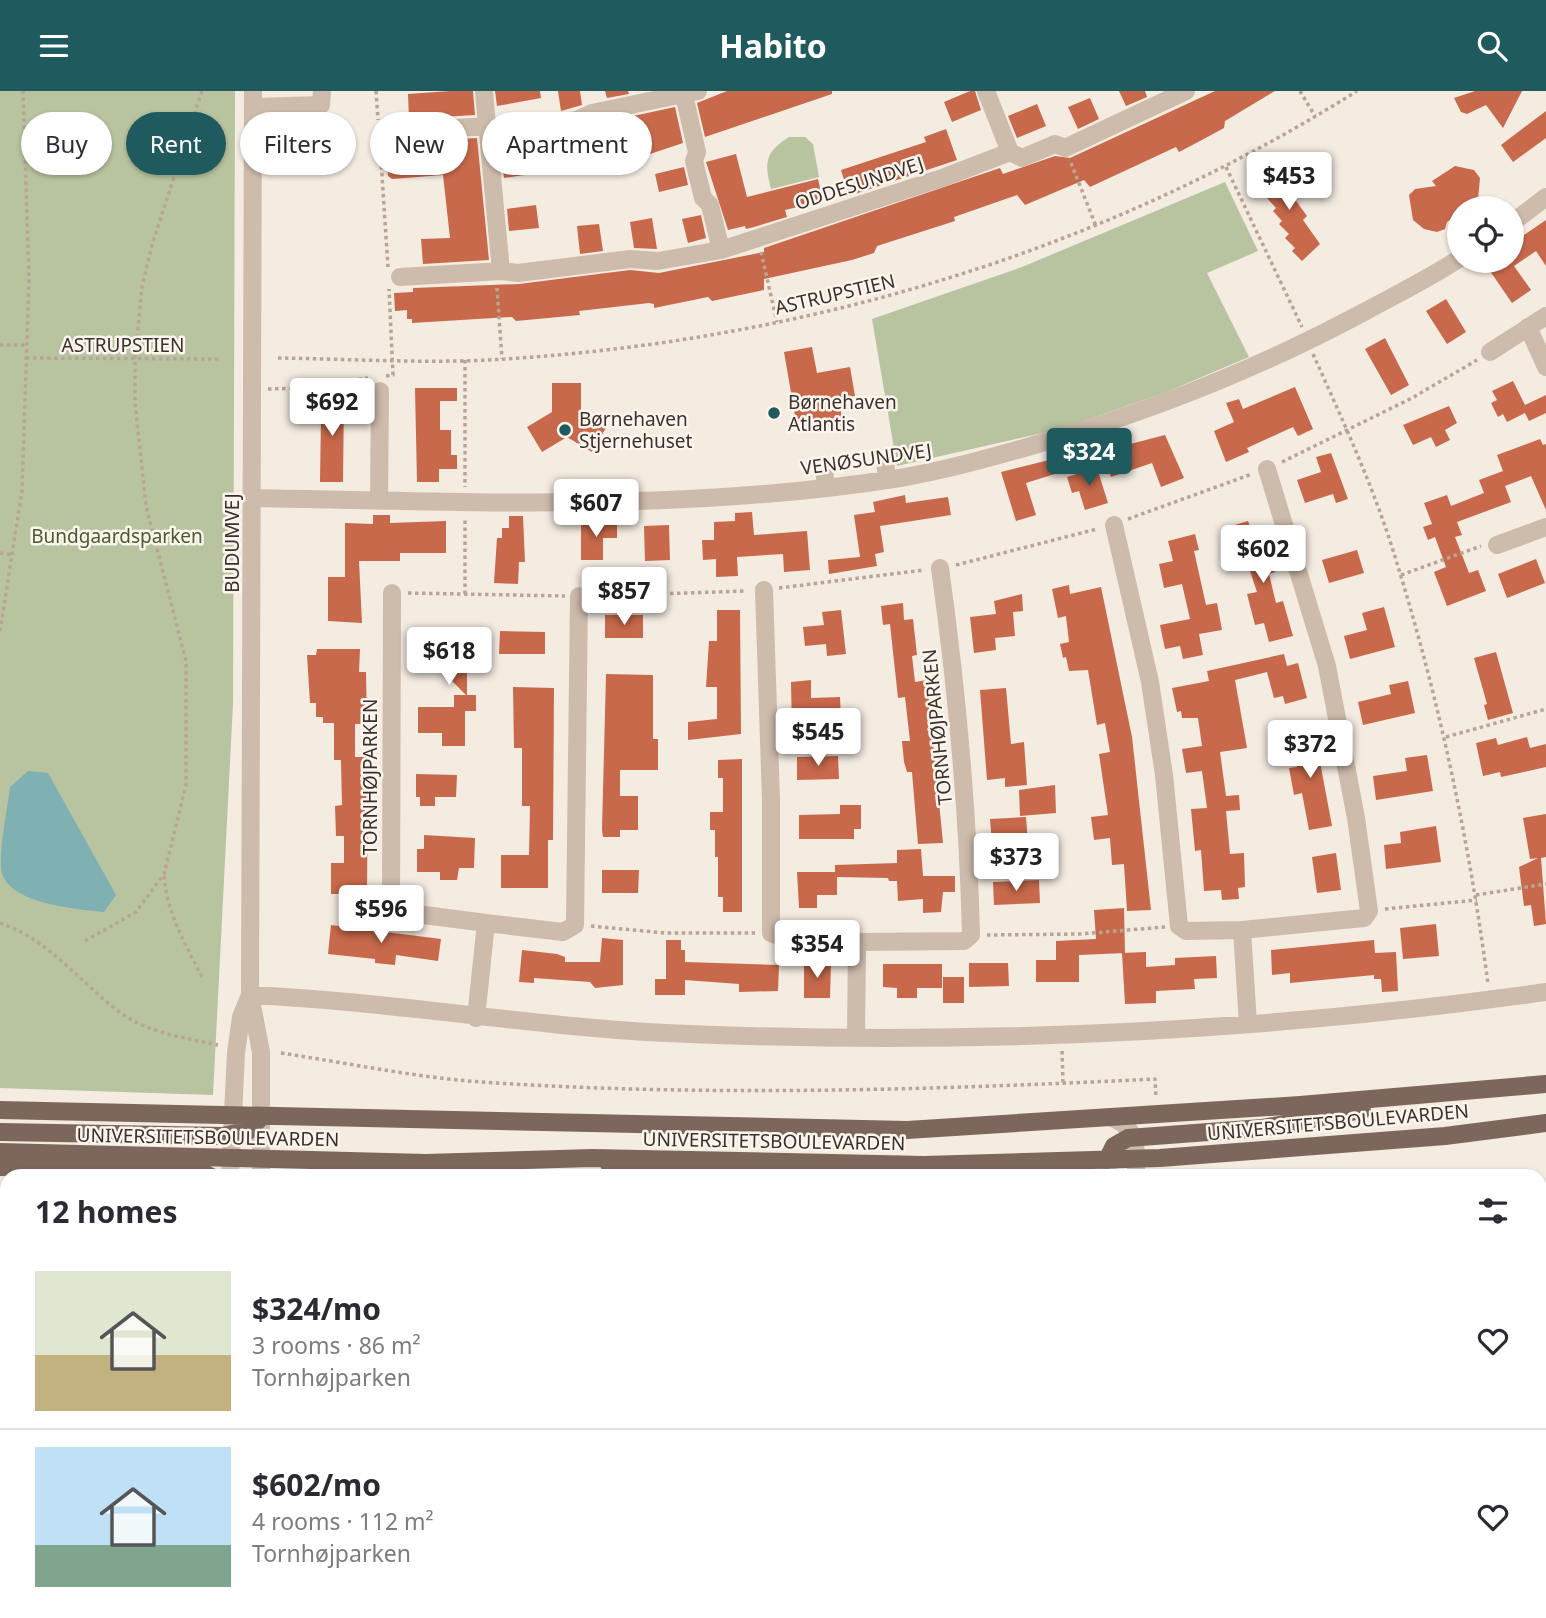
<!DOCTYPE html>
<meta charset="utf-8">
<style>
:root{--surface:#fff;--page:#f2f2f3;--text:#2b2b33;--muted:#7c7c81;--line:#e1e1e2;--accent:#1f5a5e}
body{margin:0;font-family:"Noto Sans",sans-serif;background:var(--page);color:var(--text);height:100vh;display:flex;flex-direction:column;font-size:26px;white-space:nowrap}
*{box-sizing:border-box;margin:0}
p{font-size:23px;color:var(--muted)}
.icon{flex:none;width:38px;height:38px;fill:none;stroke:currentColor;stroke-width:2;stroke-linecap:round;stroke-linejoin:round}
.map{position:relative;flex:1;overflow:hidden}
.drawer{position:absolute;left:0px;top:1078px;width:1547px;height:450px;display:flex;flex-direction:column;background:var(--surface);border-radius:21px 21px 0 0;box-shadow:0 2px 5px #0004}
.drawer>*{flex:none}
.banner{position:absolute;left:21px;top:21px;width:700px;height:63px;display:flex;gap:14px}
.tools{position:absolute;left:1447px;top:105px;display:grid;gap:14px}
.tools a{display:grid;place-items:center;width:77px;height:77px;border-radius:50%;background:var(--surface);box-shadow:0 2px 5px #0004;font-size:35px}
.price{position:absolute;translate:-50% -60px;padding:0 16px;border-radius:7px;background:#fff;color:#222;font-size:23px;line-height:46px;filter:drop-shadow(0 2px 4px #0008)}
.price::after{content:'';position:absolute;left:50%;top:42px;width:21px;height:16px;margin-left:-10px;background:inherit;clip-path:polygon(0 0,100% 0,50% 100%)}
.price.active{background:var(--accent);color:#fff}
ul{padding:0;list-style:none}
li{display:flex;align-items:center;gap:21px;height:175px;padding:0 35px}
li+li{border-top:2px solid var(--line)}
li span{display:grid;place-items:center;flex:none;width:196px;height:140px;border-radius:0px;color:#555}
li>.icon{margin-inline-start:auto}
span .icon{width:84px;height:84px;fill:#fffc;stroke-width:1}
li b{font-size:30px}
h2{display:flex;justify-content:space-between;align-items:center;height:84px;padding:0 35px;font-size:30px}
.chip{padding:0 24px;border-radius:32px;background:var(--surface);box-shadow:0 2px 5px #0004;font-size:24px;line-height:63px}
.chip.active{background:var(--accent);color:#fff}
header{display:flex;justify-content:space-between;align-items:center;height:91px;padding:0 35px;background:var(--accent);color:#fff;font-size:32px;font-weight:700}
.map>svg:first-child{display:block}
.green{fill:#b8c4a0}
.water{fill:#7fb0b2}
.lines{fill:none;stroke-linecap:round;stroke-linejoin:round}
.stream{stroke:#7fb0b2;stroke-width:5}
.building{fill:#c8694b}
.path{stroke:#b9a596;stroke-width:3.5;stroke-dasharray:3.5 3.5;stroke-linecap:butt}
.minor{stroke:#cdbbac;stroke-width:18}
.major{stroke:#7d675c;stroke-width:18}
.poi-dot{fill:#1f5a5e;stroke:#fbf5ee;stroke-width:2.5}
.labels{text-anchor:middle;stroke-width:5;stroke-linejoin:round;paint-order:stroke}
.street-label{font-size:19px;fill:#3b302b;stroke:#fbf5ee}
.poi-label{font-size:19px;fill:#3b302b;stroke:#fbf5ee;text-anchor:start}
.park-label{font-size:19px;fill:#4a5a2e;stroke:#fbf5ee}
</style>
<header><svg class="icon" aria-label="menu" viewBox="0 0 24 24"><path d="M4 6h16M4 12h16M4 18h16"/></svg>Habito<svg class="icon" aria-label="search" viewBox="0 0 24 24"><circle cx="10" cy="10" r="6"/><path d="M15 15l6 6"/></svg></header>
<div class="map">
<svg width="1546" height="1527" viewBox="0 0 1546 1527">
<rect width="100%" height="100%" fill="#f4ebe1"/>
<path class="green" d="M0,0h235l-2,613 -20,391 -213,-7z
M789,46h16l8,7 6,33 -48,12c-7,-27 -6,-37 18,-52z
M1225,91l33,69 -51,22 42,84 -85,36 -104,36 -163,37 -25,-147 150,-52z
M1546,1222v305h-393v-6h387v-296z
M0,1272h7v147h-7z"/>
<path class="water" d="M28,680l20,2 68,122 -12,17c-27,-3 -100,-8 -103,-44 -1,-26 6,-56 9,-81z"/>
<g class="lines">
<path class="stream" d="M0,1107h7"/>
</g>
<path class="building" d="M450,0h23l2,24 -66,4 -1,-25z
M495,0h45l1,7 -44,8z
M558,0h22l2,14 -21,6z
M605,0h23l1,3 -22,4z
M727,0h105v3l-127,43 -8,-34z
M970,0h5l6,19 -29,12 -8,-20z
M1119,0h26l2,6 -21,9z
M1215,0h60l-50,30 -1,7 -24,13 -21,11 -3,-5 -86,40 -6,-7 -59,25 -8,-10 -63,22 1,4 -78,25 -3,7 -22,7 -88,19v11l-52,11 -4,-4 -54,11v-4l-5,-1 -70,8 1,4 -64,6 -4,-4 -100,6v-4h-5v-9l-12,1 -1,-18 19,-1v-4l106,-4 111,-14 29,3 105,-21v-4l236,-80 3,6 52,-18 15,2z
M1475,0h47l-19,37 -17,-23 -19,9 -6,-2 -7,-14z
M1090,7l9,21 -21,10 -10,-22z
M1037,13l9,22 -29,12 -9,-22z
M675,16l8,36 -33,11 -2,-7 -68,15 1,4 -77,12 -4,-34 79,-13 17,-7z
M1546,20v27l-33,24 -12,-17z
M946,38l11,31 -108,36 -8,-26 85,-28 -2,-5z
M477,47l12,122 -66,4 -2,-25 29,-1 -7,-63 -51,4 -4,-3 -2,-28h6v-5z
M736,63l11,43 71,-18 5,22 -38,9 2,7 -33,10 -8,2 -1,-3 -17,4 -22,-68z
M1281,73l8,12 -5,4 10,11 -3,3 16,22 -4,4 17,24 -18,17 -10,-10 3,-3 -10,-10 4,-4 -10,-10 3,-3 -9,-10 3,-3 -10,-11 4,-3 -14,-18z
M1455,75l19,4 6,8 -2,21 -13,9h-5v5l-13,9 -2,7 -8,3 -13,-3 -11,-9 -4,-25 6,-6 21,-3 -4,-5z
M684,76l4,18 -29,7 -4,-18z
M536,114l3,23 -30,3 -2,-22z
M701,124l5,23 -18,5 -6,-24z
M652,127l5,31 -23,-1 -4,-26z
M1546,129v46l-10,-15 -22,15 17,24 -19,13 -22,-32 15,-10 7,1v-19z
M599,133l4,27 -23,3 -3,-28z
M1446,208l20,33 -19,12 -21,-33z
M1385,247l24,47 -18,10 -26,-46z
M812,256l5,26 33,-6 5,29 -16,3 4,27 -45,7 -14,-81z
M1513,290l12,24 21,-10v18l-17,8 -4,-8 -18,9 -4,-8 -5,3 -7,-14 6,-3 -5,-9z
M552,292h29v29l26,14 -15,26 -25,-15 -25,15 -15,-25 25,-15z
M1295,296l18,42 -15,7 -5,-9 -46,21 2,4 -23,10 -12,-31 20,-9 -8,-19 13,-4 4,10z
M415,297h42v13h-17v29h11v25h6v14h-18v13h-22z
M317,305h27l-1,86h-23l1,-65h-4z
M1449,315l8,17 -12,7 5,10 -14,7 -5,-10 -18,8 -10,-20z
M1165,344l19,43 -23,9 -9,-24 -41,14 -8,-26z
M1540,348l3,6 3,-1v66l-15,-34 -26,10 6,16 -54,20 5,13 -7,2 14,36 9,-3 8,21 -39,15 -13,-34 12,-5 -11,-30 -7,3 -5,-13 9,-3 -8,-21 23,-8 4,11 33,-13 -5,-13 24,-9 -6,-16z
M1331,362l17,46 -12,4 -3,-9 -28,9 -8,-23 24,-8 -5,-15z
M1057,367l4,14 -35,11 10,32 -20,6 -15,-49z
M1097,377l11,35 -23,7 -6,-19 -7,2 -5,-16z
M905,404l1,8 42,-6 3,18 -71,11 4,26 -9,2 2,12 -48,8 -1,-14 32,-3 -6,-42 21,-3 -2,-10z
M752,421l2,23 53,-4 3,39 -26,2 -1,-18 -46,3 1,19 -22,1v-18l-13,1 -1,-20h12v-18l21,-1v-8z
M373,424h17v8l56,-2v32h-46v8h-41l3,62 -34,-2v-44h17v-54l28,1z
M509,425h14l2,46h-6l-1,22 -24,-1 3,-45h5v-10h7z
M1248,430l7,19 10,-3 10,35 -6,2 7,29 7,-2 10,35 -24,6 -5,-19 -9,2 -8,-31 10,-2 -15,-45 -3,1 -8,-22z
M581,431h36v16h-14v22h-22z
M669,434l1,35 -25,1 -1,-35z
M1195,443l4,16 -5,1 12,54 11,-2 5,27 -23,4 4,21 -20,4 -3,-13 -15,3 -5,-24 30,-6 -8,-35 -18,4 -5,-24 14,-3 -5,-20z
M1357,459l7,23 -35,10 -7,-23z
M1536,468l9,24 -38,15 -9,-24z
M1069,494l1,9 31,-7 31,150 19,173 -24,1 -3,-47 -12,1 -2,-27 -16,2 -3,-23 17,-2 -9,-61 11,-2 -5,-29 -8,2 -9,-55 -19,1 -3,-14 -3,1 -3,-14 9,-2 -3,-26 -8,2 -6,-29z
M1022,503l1,17 -10,1 2,24 -20,2 1,12 -22,3 -4,-36 26,-3 -2,-13z
M903,512l1,17 9,-1 4,36 -5,1 3,26 12,-2 16,163 -25,1 -6,-72h-5l-3,-10 -2,-21h8l-5,-44 -7,1 -8,-74 -7,1 -2,-19z
M1384,516l11,40 -45,12 -6,-23 23,-6 -5,-17z
M717,519h23l1,124 -53,6v-18l29,-3v-32h-11l3,-46h8z
M841,519l5,44 -19,2 -1,-12 -21,2 -2,-19 21,-2 -2,-13z
M605,524h38v23h-38z
M431,537h36v67h9v16h-11v35h-23v-13h-24v-26h36v-12h12l-24,-24h-11z
M500,540l45,1v22h-46z
M317,558h43l-1,23h7l1,52h-12v33h13l-1,137h-36v-31h13v-27h-8l-1,-30 7,-1 -1,-45h-7v-37h-11v-6h-7v-14h-6l-3,-48h9z
M1496,561l17,61 -25,7 -4,-15 3,-1 -13,-46z
M1284,563l3,12 11,-3 9,35 -22,6 -2,-8 -9,2 -7,-26 -32,8 12,68 -27,4 6,44 13,-1 1,15 -14,1 4,43 14,-1 1,34 -7,1 1,11 -17,1 -1,-10 -17,1 -3,-41 -6,1 -4,-42 16,-1 -5,-37 -16,2 -4,-24 20,-3 -4,-28h-16l-1,-7 -4,1 -5,-24 37,-7 -2,-10z
M606,583l47,1v64h5v31h-38v26h18v34h-18v7h-17l-1,-7z
M811,589v18l29,-1 1,23 -34,1 1,10 -16,1 -1,-50z
M1408,590l7,32 -52,12 -5,-23 33,-8 -2,-9z
M513,596l41,1 -1,152h-5v48h-47v-33h28l1,-49h-8v-58h-8z
M1006,597l5,56 13,-2 3,43 -22,2v-9l-18,2 -7,-90z
M1314,639l18,96 -23,4 -7,-37 -8,2 -5,-27 8,-1 -6,-33z
M1527,646l3,11 16,-4v23l-45,10 -1,-5 -17,4 -7,-33 20,-5 2,7z
M1427,664l6,36 -57,9 -3,-24 34,-5 -2,-13z
M838,665l1,23 -42,1v-23z
M742,668v153h-19v-15h-5v-40h-3v-27h-5v-18h13v-34h-5v-18z
M416,683l41,1 -1,22h-21v9h-15v-9h-4z
M1055,694l1,28 -36,3 -1,-26z
M840,714h21v24h-7v10h-55v-24l41,-1z
M1546,723v43l-5,1 5,66 -12,2 -3,-21 -7,1 -5,-39 19,-9 -8,1 -7,-41z
M1026,726l2,25 -36,2 -2,-25z
M1436,735l5,36 -55,7 -2,-24 17,-2 -1,-11z
M424,744l51,3 -1,30h-15l-2,12h-17v-8h-23v-23h7z
M921,758l2,27h32v16h-12l-2,20 -18,1v-14l-25,2 -1,-20h-8l-1,-3 -51,-1v18h-20v13h-18l-2,-36h38v-7l62,-2v-13z
M1336,762l5,37 -24,3 -5,-36z
M602,779h37l-1,23h-36z
M1039,789l1,23 -46,2 -1,-23z
M1124,817l1,45 -46,2v27h-43v-22h20v-19l40,-2 -2,-29z
M1436,833l3,32 -36,3 -3,-31z
M331,834l110,14 -3,22 -42,-6 -1,10 -20,-2v-4l-47,-5z
M602,847l21,2v45l-28,3 -5,-6 -56,-4v5l-15,-1 3,-32 35,4 8,3v5h35z
M666,849h15v10h4v12l94,3 -1,26 -39,1v-8l-54,-4v15h-30v-16h11z
M1374,849l1,13 21,-1 2,39 -16,1 -1,-13h-7v-4l-84,8v-10l-18,2 -1,-25z
M1146,861v15l29,-2v-7l41,-2 1,22 -23,1 1,10 -39,2v12l-31,1 -3,-51z
M804,871h27l-1,36h-26z
M969,872h39l1,23 -40,1z
M883,873h59v24h-25v10h-20v-10l-14,-1z
M943,886h21v26h-21z"/>
<g class="lines">
<path class="path" d="M376,0l2,29
M1300,0l15,25
M380,54l8,122
M1071,72l25,63
M1226,76l76,160
M761,161l16,70
M497,197l5,71
M0,254h27
M1313,263c30,67 62,136 83,206 43,139 73,280 92,424
M26,267l194,1
M278,267c75,1 152,6 227,1 301,-19 596,-107 852,-268
M465,269v127
M386,285l7,-1 -4,-86
M268,298l38,-1 62,-10
M1282,371l130,-64 65,-38
M1128,428l124,-45
M0,462l14,2
M956,474l141,-36
M1401,484l80,-29
M779,497l145,-18
M408,502l157,3
M465,503v-75
M593,505l154,-5
M0,540l22,-140 7,-212 -6,-188
M1446,646l100,-28
M164,785c3,37 21,68 38,101
M1476,804l70,-11
M1385,818l92,-9
M0,832c49,16 81,61 121,90 27,20 65,25 97,32
M591,835l74,7h90
M987,844l93,-1 85,-7
M85,850l51,-29 28,-38 22,-89v-124l-40,-155 -11,-103v-44l7,-73 10,-41 50,-154
M1062,960l1,33
M281,962c66,10 133,24 200,29 225,15 449,8 674,-3l1,18
M0,1283l7,-4
M0,1403l7,8
M46,1527v-6
M438,1527l1,-6
M714,1527v-6"/>
<path class="minor" d="M253,0l-3,904 11,57v124
M484,0l3,35
M986,0l24,61 12,6 33,-14 10,4 121,-57
M684,4l13,57 -3,9 9,37 7,7 11,45
M253,16l68,-2 1,-14
M391,41l96,-6 1,8 89,-14 15,-7 106,-22
M488,43l13,137
M1512,132l34,-26
M400,186l101,-6 17,2 112,-14 28,2 63,-11 224,-73 65,-25
M1528,236l18,40
M1490,261l56,-36
M885,370l2,19
M824,378l2,18
M253,407c215,4 434,14 647,-20 48,-8 94,-21 141,-35 113,-33 221,-76 325,-132 31,-17 64,-33 94,-53
M379,410l1,-110
M1114,434l36,157 14,93 15,151 7,5 56,-1
M1497,454l49,-18
M764,499l7,210v133l14,6 72,3
M392,502l-1,310 10,9 85,11 -10,95
M486,832l77,9 12,-7 4,-329
M250,904c139,6 276,31 416,38 293,13 590,0 880,-41
M1248,933l-6,-94 122,-12 5,-7 -13,-93 -29,-152 -60,-197
M856,946l1,-95 107,-1 7,-6c-3,-124 -14,-245 -31,-367
M1109,1026c30,9 27,32 27,59
M1107,1069l1,16
M230,1085l6,-123 5,-36 9,-22
M0,1255h7
M99,1521l1,6
M595,1521v6
M288,1527v-6
M523,1527v-6
M1121,1527v-6"/>
<path class="major" d="M0,1019l907,20 393,-25 246,-21
M0,1041l222,4 26,-5 14,-15
M0,1061l426,11 166,-5 332,7 236,-7 285,-22 101,-13
M1107,1069l7,-14 14,-8 134,-10 100,-18
M609,1073l24,9 117,3
M0,1076l195,4 15,5
M993,1085l81,-3 13,3"/>
</g>
<g class="poi-dot">
<circle cx="774" cy="322" r="7"/>
<circle cx="565" cy="339" r="7"/>
</g>
<g class="labels">
<g class="street-label">
<text transform="translate(859 92) rotate(-18)" y="7">ODDESUNDVEJ</text>
<text transform="translate(835 203) rotate(-13)" y="7">ASTRUPSTIEN</text>
<text x="123" y="261">ASTRUPSTIEN</text>
<text transform="translate(866 368) rotate(-8)" y="7">VENØSUNDVEJ</text>
<text transform="translate(232 452) rotate(-90)" y="7">BUDUMVEJ</text>
<text transform="translate(937 636) rotate(-96)" y="7">TORNHØJPARKEN</text>
<text transform="translate(370 686) rotate(-90)" y="7">TORNHØJPARKEN</text>
<text transform="translate(1338 1031) rotate(-5)" y="7">UNIVERSITETSBOULEVARDEN</text>
<text transform="translate(208 1046) rotate(1)" y="7">UNIVERSITETSBOULEVARDEN</text>
<text transform="translate(774 1050) rotate(1)" y="7">UNIVERSITETSBOULEVARDEN</text>
</g>
<g class="poi-label">
<text x="788" y="318">Børnehaven<tspan x="788" dy="22">Atlantis</tspan></text>
<text x="579" y="335">Børnehaven<tspan x="579" dy="22">Stjernehuset</tspan></text>
</g>
<g class="park-label">
<text x="117" y="452">Bundgaardsparken</text>
</g>
</g>
</svg>
<div class="tools">
<a><svg class="icon" aria-label="locate" viewBox="0 0 24 24"><circle cx="12" cy="12" r="6"/><path d="M12 2v4M12 18v4M2 12h4M18 12h4"/></svg></a>
</div>
<b class="price" style="left:1289px;top:121px">$453</b>
<b class="price" style="left:332px;top:347px">$692</b>
<b class="price active" style="left:1089px;top:397px">$324</b>
<b class="price" style="left:596px;top:448px">$607</b>
<b class="price" style="left:1263px;top:494px">$602</b>
<b class="price" style="left:624px;top:536px">$857</b>
<b class="price" style="left:449px;top:596px">$618</b>
<b class="price" style="left:818px;top:677px">$545</b>
<b class="price" style="left:1310px;top:689px">$372</b>
<b class="price" style="left:1016px;top:802px">$373</b>
<b class="price" style="left:381px;top:854px">$596</b>
<b class="price" style="left:817px;top:889px">$354</b>
<div class="banner">
<a class="chip">Buy</a>
<a class="chip active">Rent</a>
<a class="chip">Filters</a>
<a class="chip">New</a>
<a class="chip">Apartment</a>
</div>
<section class="drawer">
<h2>12 homes<svg class="icon" aria-label="filters" viewBox="0 0 24 24"><path d="M4 7h16M4 17h16"/><circle cx="9" cy="7" r="2"/><circle cx="15" cy="17" r="2"/></svg></h2>
<ul>
<li><span style="background:linear-gradient(#dfe7d0 60%,#c2b280 0)"><svg class="icon" aria-label="home" viewBox="0 0 24 24"><path d="M3 11l9-7 9 7M6 9v11h12V9"/></svg></span><div><b>$324/mo</b><p>3 rooms · 86 m²</p><p>Tornhøjparken</p></div><svg class="icon" aria-label="heart" viewBox="0 0 24 24"><path d="M12 20l-8-8c-3-5 5-10 8-4 3-6 11-1 8 4z"/></svg></li>
<li><span style="background:linear-gradient(#bfe0f5 70%,#7fa58c 0)"><svg class="icon" aria-label="home" viewBox="0 0 24 24"><path d="M3 11l9-7 9 7M6 9v11h12V9"/></svg></span><div><b>$602/mo</b><p>4 rooms · 112 m²</p><p>Tornhøjparken</p></div><svg class="icon" aria-label="heart" viewBox="0 0 24 24"><path d="M12 20l-8-8c-3-5 5-10 8-4 3-6 11-1 8 4z"/></svg></li>
</ul>
</section>
</div>
